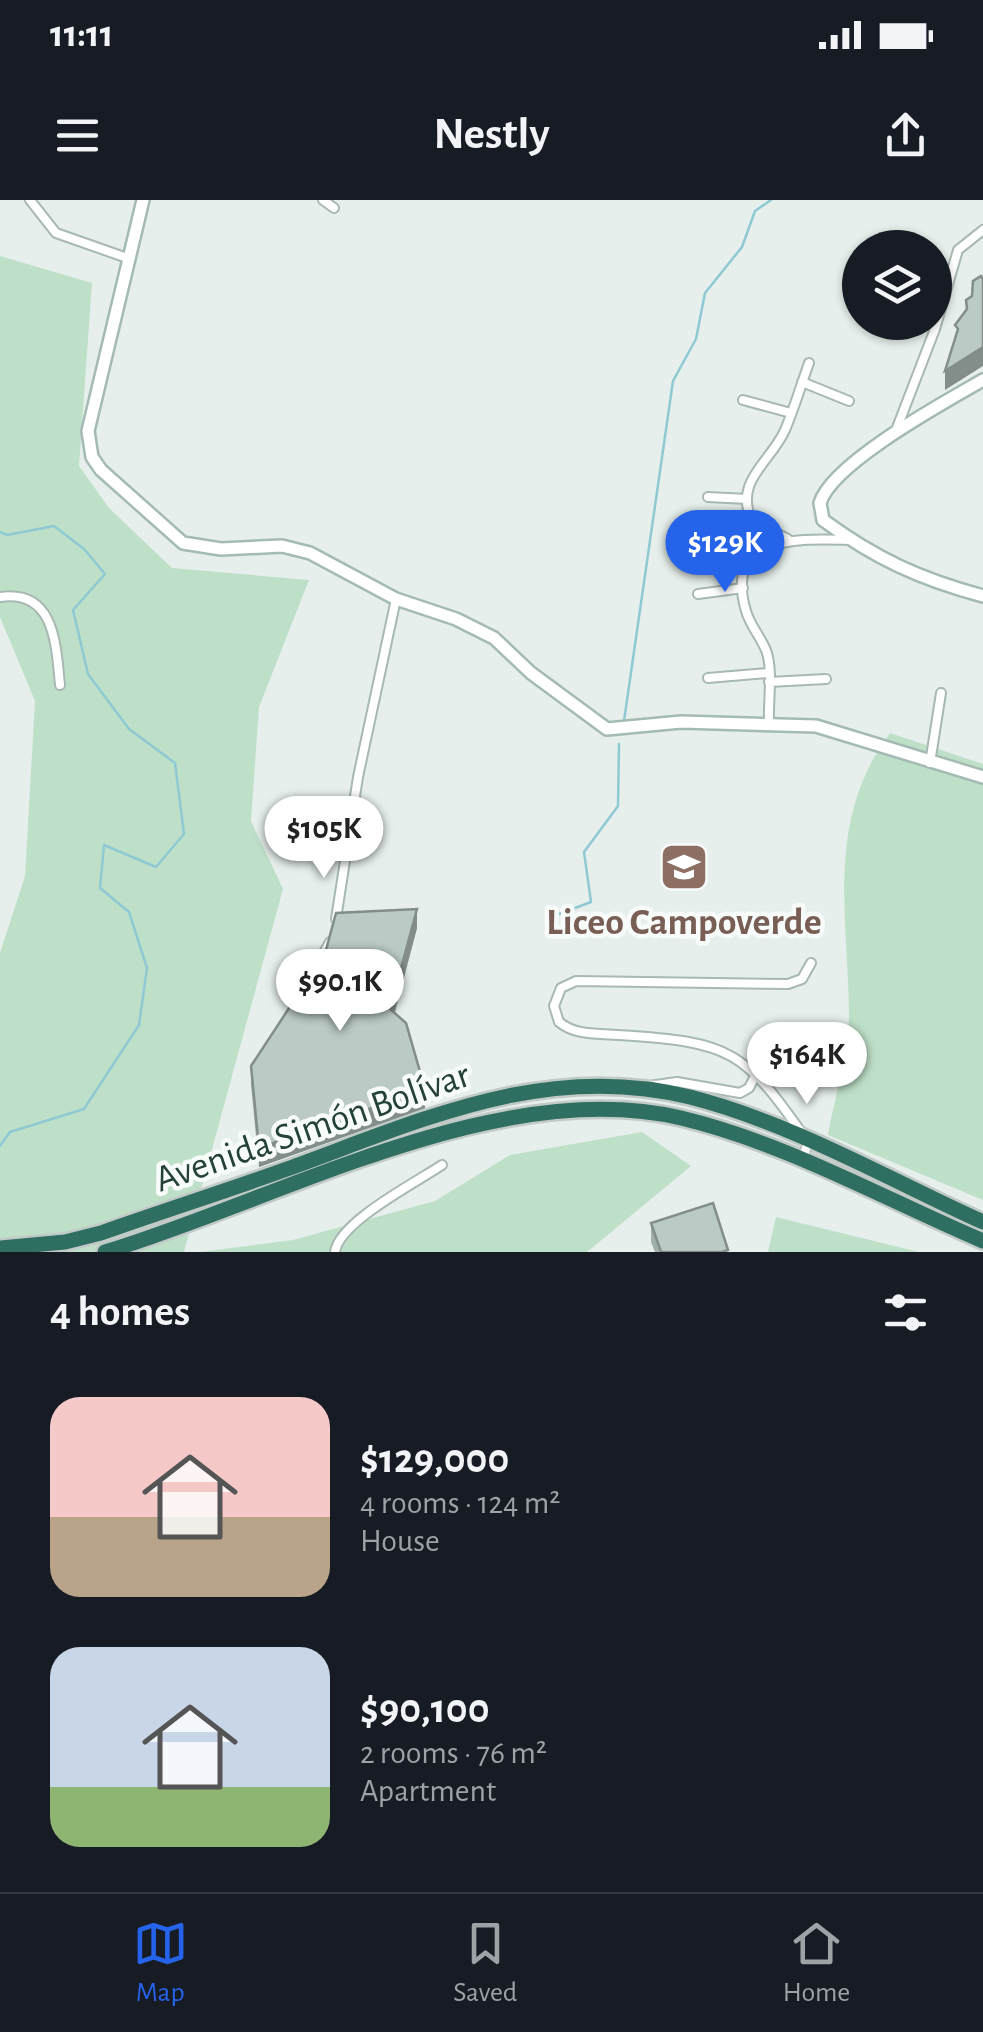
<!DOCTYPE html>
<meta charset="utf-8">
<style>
:root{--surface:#171b24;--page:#242831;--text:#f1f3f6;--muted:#9ea1a6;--line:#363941;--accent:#2563eb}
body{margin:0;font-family:"Alegreya Sans",sans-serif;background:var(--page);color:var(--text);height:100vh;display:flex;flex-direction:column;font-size:38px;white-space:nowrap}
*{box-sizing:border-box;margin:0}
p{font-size:32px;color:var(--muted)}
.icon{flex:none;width:55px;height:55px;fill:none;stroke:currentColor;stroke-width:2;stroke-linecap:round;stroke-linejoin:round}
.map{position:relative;height:1052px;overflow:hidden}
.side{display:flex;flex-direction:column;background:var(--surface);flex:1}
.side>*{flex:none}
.controls{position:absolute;left:842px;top:30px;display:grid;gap:20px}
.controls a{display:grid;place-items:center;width:110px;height:110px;border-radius:50%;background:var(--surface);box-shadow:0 2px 8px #0004;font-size:50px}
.price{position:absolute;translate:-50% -85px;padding:0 22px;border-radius:35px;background:#fff;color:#222;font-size:32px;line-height:65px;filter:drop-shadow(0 2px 5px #0008)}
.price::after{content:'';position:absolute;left:50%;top:60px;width:30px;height:22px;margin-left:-15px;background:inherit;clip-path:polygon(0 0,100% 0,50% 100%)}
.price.selected{background:var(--accent);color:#fff}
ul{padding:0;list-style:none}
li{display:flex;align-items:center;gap:30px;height:250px;padding:0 50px}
li span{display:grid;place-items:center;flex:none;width:280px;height:200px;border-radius:30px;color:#555}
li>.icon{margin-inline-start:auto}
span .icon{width:120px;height:120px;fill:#fffc;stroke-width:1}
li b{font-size:42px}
h2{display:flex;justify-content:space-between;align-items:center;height:120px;padding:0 50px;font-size:42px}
.status{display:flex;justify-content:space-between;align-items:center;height:70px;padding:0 50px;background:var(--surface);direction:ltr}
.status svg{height:28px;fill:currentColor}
header{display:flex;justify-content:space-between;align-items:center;height:130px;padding:0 50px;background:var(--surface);font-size:45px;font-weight:700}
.dock{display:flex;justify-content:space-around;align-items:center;height:140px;border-top:2px solid var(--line);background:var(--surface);font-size:28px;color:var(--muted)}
.dock a{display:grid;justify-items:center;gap:5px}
.dock .selected{color:var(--accent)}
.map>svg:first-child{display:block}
.green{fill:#bfe0c8}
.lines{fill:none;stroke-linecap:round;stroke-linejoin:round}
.stream{stroke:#8ec9d4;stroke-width:2.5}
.street-casing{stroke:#a8b8b2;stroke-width:12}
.secondary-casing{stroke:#a4bbb3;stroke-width:16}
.highway-casing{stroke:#c2cac8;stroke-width:20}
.street{stroke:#fff;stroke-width:8}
.secondary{stroke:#fff;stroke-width:11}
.highway{stroke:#2f6f62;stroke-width:15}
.wall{fill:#a1aea9}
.shaded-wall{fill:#838d89}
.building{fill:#bbcac4;stroke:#838d89;stroke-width:2.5}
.labels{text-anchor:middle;stroke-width:9;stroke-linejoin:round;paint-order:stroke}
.education-label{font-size:38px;font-weight:bold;fill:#785e54;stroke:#f7fbf9}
.street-label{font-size:38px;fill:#24423a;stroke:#f7fbf9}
</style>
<div class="status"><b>11:11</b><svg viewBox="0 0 49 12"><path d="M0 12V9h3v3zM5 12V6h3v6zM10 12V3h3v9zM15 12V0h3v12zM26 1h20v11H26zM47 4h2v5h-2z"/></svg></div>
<header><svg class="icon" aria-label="menu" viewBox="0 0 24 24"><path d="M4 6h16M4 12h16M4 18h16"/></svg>Nestly<svg class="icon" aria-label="share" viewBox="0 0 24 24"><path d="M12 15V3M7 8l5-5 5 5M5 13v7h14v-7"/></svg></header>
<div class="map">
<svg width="983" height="1052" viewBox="0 0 983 1052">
<rect width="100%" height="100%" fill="#e6efeb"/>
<path class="green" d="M0,56l92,27 -13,183 30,42 63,60 137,12 -50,127 -8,114 32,68 -99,363h-184v-299l25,-77 10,-175 -35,-84z
M890,533l93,31v436l-155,-65c7,-39 21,-82 21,-121 -1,-101 -24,-193 41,-281z
M642,932l49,34 -104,86h-387l93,-12 142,-39 75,-46z
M776,1017l143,35h-151z"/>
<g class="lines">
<path class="stream" d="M0,332l7,3 47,-9 30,23 21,25 -32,36 15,64 41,55 46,34 9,71 -28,33 -52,-22 -4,43 29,24 18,56 -8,57 -55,84 -74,23 -10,14
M624,521l49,-340 23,-42 9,-46 37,-46 13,-36 16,-11
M559,714l32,-12 -7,-50 34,-46 1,-62"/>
<g class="street-casing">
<path id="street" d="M30,0l26,33 74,26
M323,0l11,8
M802,182l47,19
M743,200l48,13
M895,233l40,-104 23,-79 25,-20
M708,297l39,2
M788,339l-36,-18c-19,-40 19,-59 33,-91 9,-21 16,-45 24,-67
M698,394l45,-6
M0,397c55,-8 56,48 60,88
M708,478l60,-5
M769,482l57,-3
M769,523c-1,-22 4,-49 -2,-70 -5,-15 -17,-27 -21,-42 -23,-77 54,-72 103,-71
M930,563l11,-70
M336,719l22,-142 38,-178
M298,799l32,-57
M649,886l28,-4 63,11 9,-5 8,-16
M802,962l6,-20c-64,-92 -76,-100 -189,-107 -21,-2 -43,1 -60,-13l-5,-16 7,-18 15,-7 212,3 14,-5 9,-16
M335,1052c4,-30 80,-69 107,-87"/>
</g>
<g class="secondary-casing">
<path id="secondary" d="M143,0l-55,231 4,26 9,13 82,73 38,6 61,-3 28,7 86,46 60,20 38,19 37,35 76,56 74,-7 135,4 167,51
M983,180c-38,22 -151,83 -163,123l3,17c53,39 97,59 160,76"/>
</g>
<g class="highway-casing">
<path id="highway" d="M0,1048l65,-6 36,-9c62,-22 125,-42 186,-64 133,-48 258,-108 403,-72 102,26 198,82 293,125
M105,1052c173,-52 394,-177 576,-134 102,24 206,82 302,123"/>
</g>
<use href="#street" class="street"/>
<use href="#secondary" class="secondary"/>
<use href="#highway" class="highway"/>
</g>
<path class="wall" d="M417,728l-22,85 30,95 -166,59 -8,-82v-19z
M651,1023l77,29h-73l-4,-10z"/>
<path class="shaded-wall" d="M983,147v19l-38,24v-19z
M417,709v19l-27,100v-19z
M425,889v19l-166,59v-19z"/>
<path class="building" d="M981,76l2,3v68l-38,24 13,-42 -3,-4 12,-16 -1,-9 6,-4 1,-15z
M417,709l-27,100 16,14 19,66 -166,59 -8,-82 46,-70 20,-13 19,-70z
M713,1003l15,47 -6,2h-61l-10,-29z"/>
<defs>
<g id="university-square" transform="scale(2.5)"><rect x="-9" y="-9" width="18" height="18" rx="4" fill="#8d6e63" stroke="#f7fbf9"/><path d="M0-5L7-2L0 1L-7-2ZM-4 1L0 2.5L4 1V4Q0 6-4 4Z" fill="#fff"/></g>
</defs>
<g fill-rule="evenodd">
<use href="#university-square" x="684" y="667"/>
</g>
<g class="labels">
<g class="education-label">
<text x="684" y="734">Liceo Campoverde</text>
</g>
<g class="street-label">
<text transform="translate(312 926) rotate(-19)" y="13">Avenida Simón Bolívar</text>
</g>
</g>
</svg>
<div class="controls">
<a><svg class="icon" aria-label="layers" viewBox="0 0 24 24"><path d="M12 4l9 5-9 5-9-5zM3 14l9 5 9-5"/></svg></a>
</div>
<b class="price selected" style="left:725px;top:395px">$129K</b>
<b class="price" style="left:324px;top:681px">$105K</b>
<b class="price" style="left:340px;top:834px">$90.1K</b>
<b class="price" style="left:807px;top:907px">$164K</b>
</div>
<section class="side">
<h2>4 homes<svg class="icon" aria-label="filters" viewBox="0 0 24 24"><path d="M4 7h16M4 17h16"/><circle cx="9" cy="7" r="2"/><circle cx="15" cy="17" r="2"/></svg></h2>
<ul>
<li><span style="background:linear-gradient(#f6c9c9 60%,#b9a48a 0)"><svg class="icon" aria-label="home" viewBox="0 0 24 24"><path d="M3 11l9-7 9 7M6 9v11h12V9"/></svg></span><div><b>$129,000</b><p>4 rooms · 124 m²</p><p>House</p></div></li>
<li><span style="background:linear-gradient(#c9d6e8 70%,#8fb573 0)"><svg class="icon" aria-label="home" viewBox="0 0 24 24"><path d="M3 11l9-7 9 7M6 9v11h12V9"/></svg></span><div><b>$90,100</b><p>2 rooms · 76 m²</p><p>Apartment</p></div></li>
</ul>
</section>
<nav class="dock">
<a class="selected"><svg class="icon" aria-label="map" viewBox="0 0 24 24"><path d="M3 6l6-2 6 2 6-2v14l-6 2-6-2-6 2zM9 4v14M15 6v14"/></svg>Map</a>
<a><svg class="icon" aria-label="saved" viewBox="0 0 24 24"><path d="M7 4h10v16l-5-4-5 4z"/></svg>Saved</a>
<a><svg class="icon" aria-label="home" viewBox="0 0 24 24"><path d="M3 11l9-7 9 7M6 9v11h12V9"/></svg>Home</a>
</nav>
